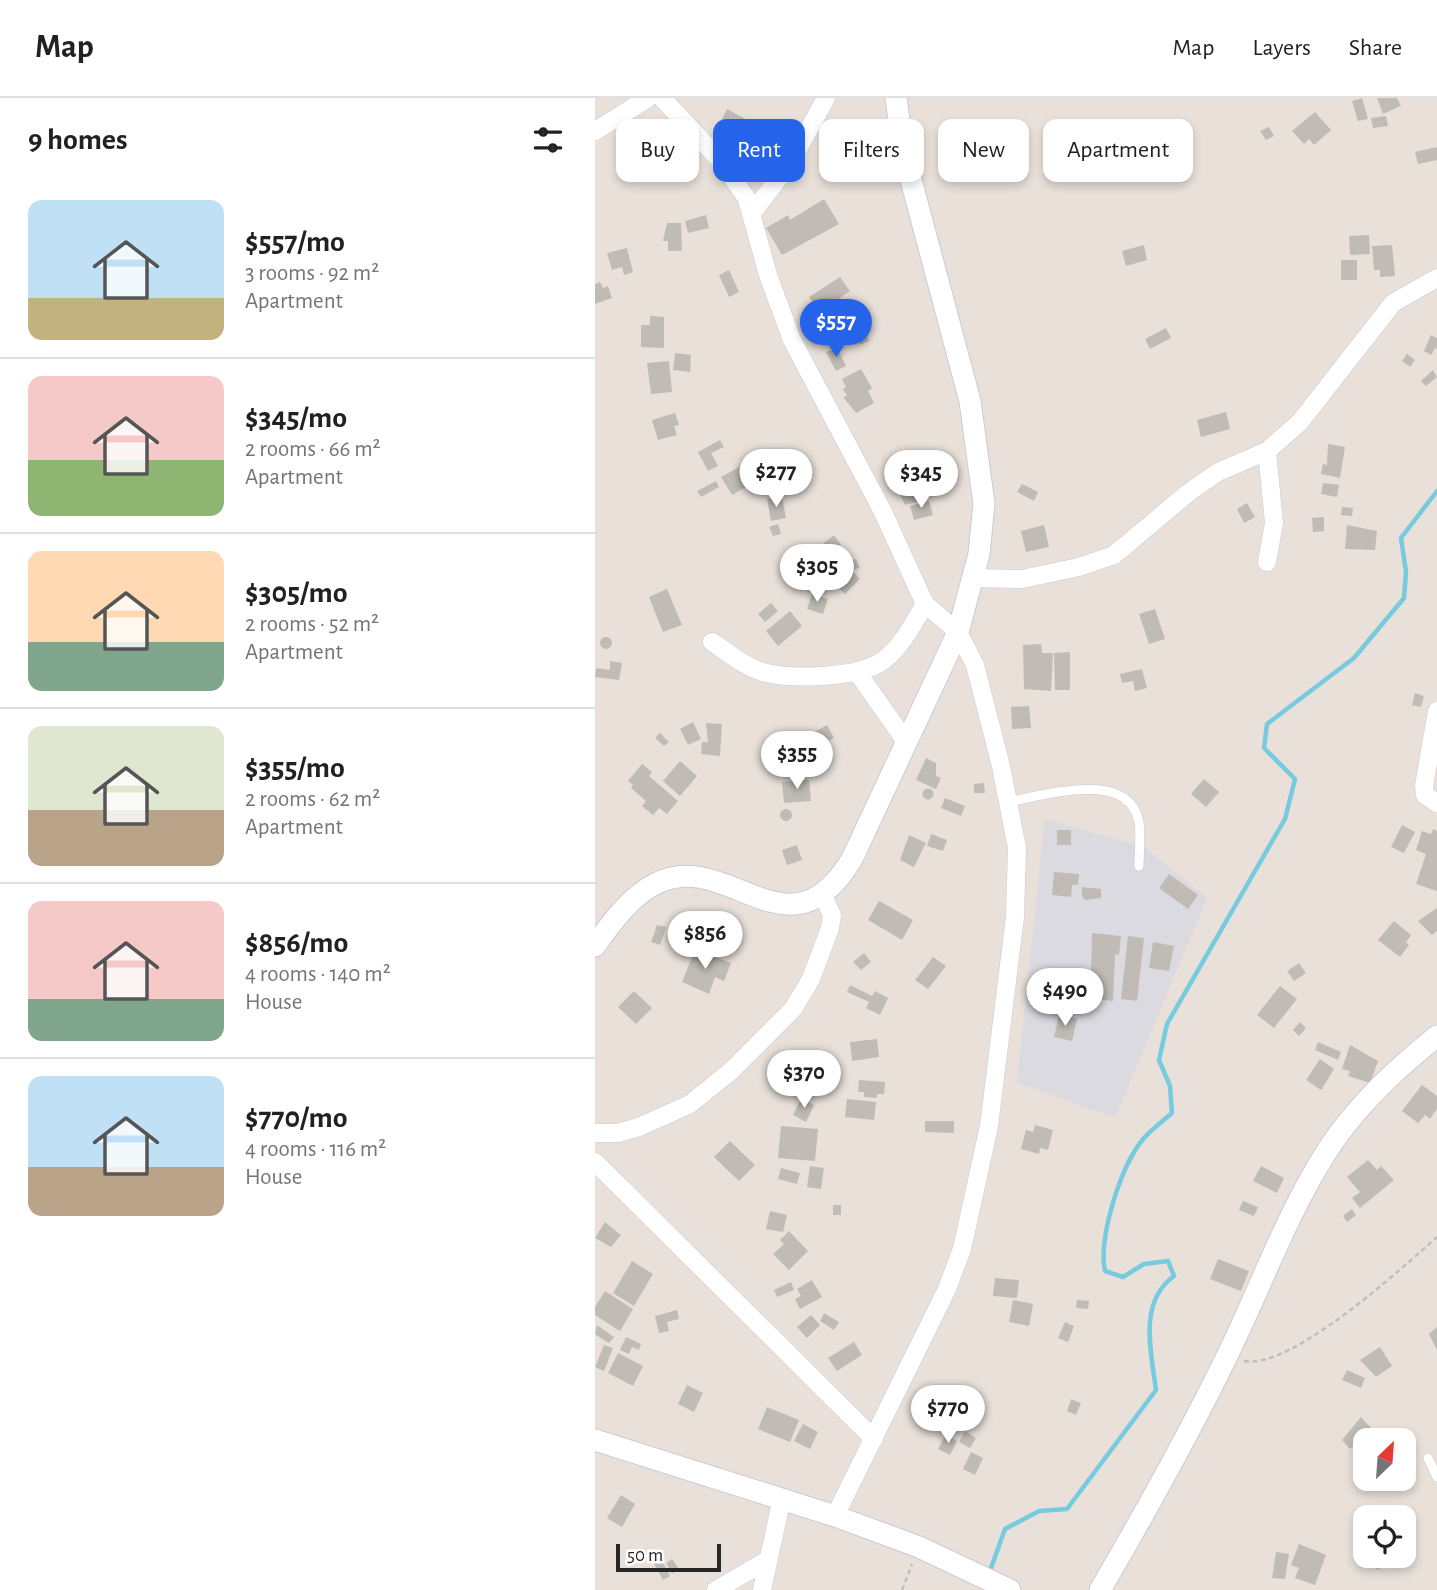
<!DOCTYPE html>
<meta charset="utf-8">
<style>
:root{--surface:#fff;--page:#f6f6f6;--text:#202124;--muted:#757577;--line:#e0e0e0;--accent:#2563eb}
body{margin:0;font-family:"Alegreya Sans",sans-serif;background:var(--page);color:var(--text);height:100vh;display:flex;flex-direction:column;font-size:26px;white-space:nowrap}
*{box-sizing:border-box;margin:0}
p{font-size:23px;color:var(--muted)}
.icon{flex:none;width:38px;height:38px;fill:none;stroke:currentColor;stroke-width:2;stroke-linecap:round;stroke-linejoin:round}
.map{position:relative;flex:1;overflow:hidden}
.details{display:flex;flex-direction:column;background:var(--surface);width:595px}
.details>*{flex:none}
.banner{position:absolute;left:21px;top:21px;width:665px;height:63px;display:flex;gap:14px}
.needle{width:46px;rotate:25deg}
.controls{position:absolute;left:758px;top:1330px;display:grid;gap:14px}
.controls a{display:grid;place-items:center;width:63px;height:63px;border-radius:14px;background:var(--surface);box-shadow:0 4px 10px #0003;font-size:35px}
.scale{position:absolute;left:21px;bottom:18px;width:105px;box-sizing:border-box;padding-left:7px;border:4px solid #272727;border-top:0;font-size:19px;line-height:24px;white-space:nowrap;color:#272727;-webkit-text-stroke:5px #fff;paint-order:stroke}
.price{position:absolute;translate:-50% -60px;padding:0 16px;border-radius:24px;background:#fff;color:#222;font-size:23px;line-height:46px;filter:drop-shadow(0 2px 4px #0008)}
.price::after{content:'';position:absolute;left:50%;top:42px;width:21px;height:16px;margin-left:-10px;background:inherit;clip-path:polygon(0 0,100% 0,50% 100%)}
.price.current{background:var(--accent);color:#fff}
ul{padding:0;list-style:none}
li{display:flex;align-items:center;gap:21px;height:175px;padding:0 28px}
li+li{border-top:2px solid var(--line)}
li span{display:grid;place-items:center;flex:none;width:196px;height:140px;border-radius:14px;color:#555}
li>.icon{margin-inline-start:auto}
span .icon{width:84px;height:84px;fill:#fffc;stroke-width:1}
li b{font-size:30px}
h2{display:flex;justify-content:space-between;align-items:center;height:84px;padding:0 28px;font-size:30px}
.pill{padding:0 24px;border-radius:14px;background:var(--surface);box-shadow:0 4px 10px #0003;font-size:24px;line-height:63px}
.pill.current{background:var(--accent);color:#fff}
header{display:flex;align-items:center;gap:42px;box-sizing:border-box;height:98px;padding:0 35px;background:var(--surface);border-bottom:2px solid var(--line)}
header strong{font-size:33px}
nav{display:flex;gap:38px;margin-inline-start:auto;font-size:24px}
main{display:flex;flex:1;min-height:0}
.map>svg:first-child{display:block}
.industrial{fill:#dbdae1}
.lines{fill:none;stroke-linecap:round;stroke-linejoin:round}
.stream{stroke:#77cbdf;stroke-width:4.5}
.building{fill:#c0bcb5}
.service-casing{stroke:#c8ccd7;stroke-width:10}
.minor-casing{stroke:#c8ccd7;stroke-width:19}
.tertiary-casing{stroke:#c8ccd7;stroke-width:23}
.path{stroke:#bebebe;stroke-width:2.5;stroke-dasharray:5 3.5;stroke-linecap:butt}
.service{stroke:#fff;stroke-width:9}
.minor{stroke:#fff;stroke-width:18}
.tertiary{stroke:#fff;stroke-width:21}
</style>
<header>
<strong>Map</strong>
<nav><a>Map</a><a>Layers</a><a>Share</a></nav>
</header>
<main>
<section class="details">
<h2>9 homes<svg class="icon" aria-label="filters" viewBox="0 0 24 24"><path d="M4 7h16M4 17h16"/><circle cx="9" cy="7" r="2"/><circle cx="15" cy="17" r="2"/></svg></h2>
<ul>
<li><span style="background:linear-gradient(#bfe0f5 70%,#c2b280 0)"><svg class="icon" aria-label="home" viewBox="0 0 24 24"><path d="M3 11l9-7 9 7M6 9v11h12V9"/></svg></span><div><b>$557/mo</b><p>3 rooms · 92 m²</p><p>Apartment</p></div></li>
<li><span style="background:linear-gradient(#f6c9c9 60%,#8fb573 0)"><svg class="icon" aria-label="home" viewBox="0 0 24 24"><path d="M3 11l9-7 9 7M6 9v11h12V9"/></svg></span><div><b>$345/mo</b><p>2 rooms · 66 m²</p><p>Apartment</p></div></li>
<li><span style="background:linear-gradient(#ffd9b3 65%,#7fa58c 0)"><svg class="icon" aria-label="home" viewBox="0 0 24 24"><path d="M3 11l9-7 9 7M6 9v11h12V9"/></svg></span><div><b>$305/mo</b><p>2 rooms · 52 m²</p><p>Apartment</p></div></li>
<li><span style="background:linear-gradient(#dfe7d0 60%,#b9a48a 0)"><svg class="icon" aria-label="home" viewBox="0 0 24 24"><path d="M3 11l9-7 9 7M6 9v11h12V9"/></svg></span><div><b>$355/mo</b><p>2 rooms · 62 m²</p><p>Apartment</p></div></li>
<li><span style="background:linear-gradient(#f6c9c9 70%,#7fa58c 0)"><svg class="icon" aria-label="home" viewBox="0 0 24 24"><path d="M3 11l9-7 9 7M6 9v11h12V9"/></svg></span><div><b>$856/mo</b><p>4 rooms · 140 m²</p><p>House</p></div></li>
<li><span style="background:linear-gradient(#bfe0f5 65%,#b9a48a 0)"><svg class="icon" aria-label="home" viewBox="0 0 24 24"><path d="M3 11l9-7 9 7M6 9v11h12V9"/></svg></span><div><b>$770/mo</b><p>4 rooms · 116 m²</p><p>House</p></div></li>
</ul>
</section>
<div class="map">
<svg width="842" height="1492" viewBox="0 0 842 1492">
<rect width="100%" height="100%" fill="#e8e0d9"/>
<path class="industrial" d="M450,721l99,28 63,51 -92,220 -98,-36z"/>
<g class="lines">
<path class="stream" d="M396,1470l14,-39 34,-18 28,-2 89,-119c-5,-39 -18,-88 18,-114l-6,-15 -24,3 -21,13 -18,-6c-7,-33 16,-107 39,-133 8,-9 19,-17 28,-25l-2,-27 -11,-26 8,-36 118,-205 10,-40 -31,-31 3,-24 87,-66 50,-60 2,-26 -5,-34 36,-47"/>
</g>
<path class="building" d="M767,0l6,21 -10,2 -6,-20z
M782,0h20l4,8 -18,8z
M132,11l22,12 -8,16 -22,-12z
M720,14l16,18 -17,15 -5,-6 -5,5 -12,-13z
M791,18l2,10 -15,2 -2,-10z
M483,27l1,9 -21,8 -2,-12z
M674,29l5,9 -8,4 -6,-9z
M842,49v13l-19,4 -3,-12z
M36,57l7,7 -7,7 -7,-8z
M60,64l12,9 -6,9 -12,-9z
M229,101l15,25 -57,31 -16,-27 22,-13 2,5z
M111,117l3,13 -21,5 -3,-12z
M72,125h14l1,28h-14v-10h-5z
M774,137l1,19 -20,1 -1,-19z
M549,147l3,15 -21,6 -4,-15z
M797,147l3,31 -15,1v-7h-6l-2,-24z
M32,150l6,24 -9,3 -2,-8 -10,3 -5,-17z
M746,162h16v20h-16z
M134,172l10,22 -10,5 -10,-22z
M245,179l10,14 -31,21 -10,-15z
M5,184l3,6 5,-2 4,12 -17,6v-20z
M55,218l14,1v31l-23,-1v-22h9z
M571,230l5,10 -21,11 -5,-10z
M269,232l5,11 -9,4 -5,-11z
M836,237l6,3v11l-2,-1 -4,7 -7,-4z
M242,250l9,18 -10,5 -10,-19z
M80,255l16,2 -1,17 -17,-2z
M812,256l8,6 -5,7 -8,-6z
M74,263l3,31 -21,2 -4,-31z
M266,271l11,19 -4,3 6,12 -18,10 -13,-16 4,-1 -4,-7 3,-2 -4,-8z
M838,272l4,7 -11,9 -5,-5z
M631,314l4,17 -29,8 -4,-17z
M80,315l4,12 -5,1 3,9 -19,5 -6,-20z
M125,342l4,7 -13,6 7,13 -10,5 -10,-19z
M733,346l17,3 -5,31 -19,-4 2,-10 4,1z
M149.5 371a5.5 5.5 0 1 1 11 0a5.5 5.5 0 1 1-11 0Z
M146,368l10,18 -19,11 -11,-18z
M326,375l6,26 -22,6 -7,-15 7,-2 -2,-11z
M121,383l3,6 -18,10 -4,-6z
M728,385l16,2 -2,12 -16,-3z
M427,386l16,8 -4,9 -17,-9z
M187,399l4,21 -15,3 -4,-22z
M334,403l4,14 -19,5 -4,-14z
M652,405l8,14 -11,6 -7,-14z
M747,409l11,1 -1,8 -11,-1z
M729,419v14l-11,1 -1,-14z
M183,426l3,10 -8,2 -4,-9z
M449,427l5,22 -23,5 -5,-21z
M752,427l30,6 -2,19 -30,-1z
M239,437l7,10 -14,10 -7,-9z
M261,461l4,9 -9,2 9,9 -15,15 -13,-13 17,-13 2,-8z
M215,473l10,5 -5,9 -9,-5z
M221 487a6 6 0 1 1 12 0a6 6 0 1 1-12 0Z
M72,491l15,36 -19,7 -14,-35z
M217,496l16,5 -5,15 -16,-5z
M176,505l7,8 -13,11 -7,-8z
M560,511l10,30 -16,5 -10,-30z
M195,513l12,15 -24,20 -12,-15z
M5 545a6 6 0 1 1 12 0a6 6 0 1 1-12 0Z
M446,546l1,9h11l-2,38 -27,-2 -1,-44z
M475,554v38h-15l-1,-37z
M15,563l12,2 -3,17 -24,-3 1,-9 14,2z
M547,571l5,19 -12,3 -2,-10 -11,2 -2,-9z
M820,595l9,3 -3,11 -9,-2z
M434,608l2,22 -19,1 -1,-22z
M98,624l8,17 -13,6 -8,-16z
M111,625l16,1 -2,32 -19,-2 1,-12h6z
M232,627l7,13 -7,4 -4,-7 -12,7 -4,-6z
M65,635l9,9 -5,4 -9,-8z
M331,660l10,5v13l5,2 -5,11 -20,-9z
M85,663l17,15 -17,20 -17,-15z
M47,666l10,8 -3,4 29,25 -11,13 -8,-6 -6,7 -11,-9 4,-5 -15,-13 2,-3 -5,-4z
M609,681l15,13 -13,15 -15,-13z
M214,682l2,21 -27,2 -2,-21z
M389,685l1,10h-11v-9z
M327.5 696a5.5 5.5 0 1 1 11 0a5.5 5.5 0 1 1-11 0Z
M350,700l20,8 -4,10 -20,-8z
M185 717a6 6 0 1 1 12 0a6 6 0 1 1-12 0Z
M807,727l13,7 -11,21 -13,-6z
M838,731l4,2v60l-21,-7 10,-30 -10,-4 6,-19 9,3z
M462,732h14v15h-14z
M336,736l16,6 -4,11 -16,-5z
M314,737l17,8 -12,24 -14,-7z
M202,747l5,15 -15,5 -5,-15z
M459,774l25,2 -1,11h-6l-1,12 -19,-2z
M574,776l29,21 -10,14 -29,-21z
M487,789l19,2v9l-16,2 -3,-4z
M284,803l34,19 -11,20 -34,-20z
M842,810v23l-5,4 -14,-14z
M799,823l17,14 -5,7 3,3 -9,12 -22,-17z
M80 836a12 12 0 1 1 24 0a12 12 0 1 1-24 0Z
M62,827l9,2 -6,18 -9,-3z
M497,835l29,3 -2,19 -4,-1 -2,47 -30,-3 2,-22 6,1z
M533,838l16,2 -7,63 -16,-2z
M558,844l21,4 -5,25 -20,-3z
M100,852l36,13 -7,18 -9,-4 -6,17 -27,-12z
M269,855l7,9 -10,8 -8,-8z
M338,859l13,9 -18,23 -13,-9z
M704,865l7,10 -12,8 -7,-10z
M255,887l22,11 3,-5 13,7 -8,17 -14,-7 3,-6 -22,-10z
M685,888l17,13 -23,29 -17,-13z
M39,893l18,17 -16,16 -18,-17z
M464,917l18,4 -5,22 -18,-4z
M705,924l6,6 -7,8 -6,-6z
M282,941l2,18 -27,4 -2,-19z
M723,944l23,10 -3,8 -23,-10z
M755,947l28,16 -8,22 -22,-7 2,-5 -8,-2z
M725,961l14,10 -13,21 -15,-10z
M264,982l26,2 -1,12h-7v4l-13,-1v-5h-6z
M827,987l15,11v13l-7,10 -5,-4 -7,8 -16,-12z
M206,1001l13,6 -8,17 -13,-7z
M252,1001l29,3 -2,18 -29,-3z
M330,1023h29v12l-29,-1z
M440,1027l18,5 -5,20 -8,-2 -1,6 -18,-5 5,-19 7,2z
M186,1028l37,3 -3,32 -37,-3z
M135,1043l25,24 -16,16 -25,-24z
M773,1062l9,10 4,-4 13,14 -34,28 -8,-10 8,-6 -13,-15z
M215,1068l14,2 -3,21 -14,-2z
M666,1068l23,12 -7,15 -24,-12z
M186,1070l19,5 -3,11 -19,-5z
M648,1103l15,6 -4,9 -15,-6z
M238,1107h8v10h-8z
M757,1111l4,6 -9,7 -4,-6z
M175,1113l17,4 -4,17 -17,-3z
M10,1124l16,13 -10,12 -16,-9z
M194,1133l19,20 -19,19 -16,-16 11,-10 -4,-4z
M623,1161l31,12 -8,20 -31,-12z
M37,1163l21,13 -19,32 -21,-13z
M400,1180l24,2 -2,18 -24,-2z
M217,1182l10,17 -22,12 -5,-10 6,-3 -4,-7z
M196,1184l3,8 -17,7 -3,-7z
M10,1193l28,18 -13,22 -25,-16v-8z
M418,1202l20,4 -4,22 -20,-4z
M482,1202l12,1 -1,8 -12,-1z
M82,1212l2,9 -12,3 2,9 -10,2 -4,-17z
M229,1215l15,9 -5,8 -14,-9z
M216,1217l9,10 -13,13 -10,-11z
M470,1224l9,4 -6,16 -10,-4z
M2,1227l17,12 -5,6 -14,-9z
M842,1229v23l-8,-16z
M31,1239l15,7 -2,6 -7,-3 -3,7 -9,-4z
M259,1244l8,13 -25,16 -9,-13z
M9,1247l9,3 -9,23 -9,-4z
M785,1249l12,19 -16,11 -16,-17z
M23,1255l25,13 -10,20 -25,-13z
M752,1272l18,8 -4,10 -19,-8z
M92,1287l16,8 -9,19 -16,-8z
M476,1301l10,4 -5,12 -9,-4z
M172,1309l32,13 -9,22 -32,-13z
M766,1319l11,12 -22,20 -8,-9z
M208,1326l15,8 -8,17 -16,-8z
M370,1333l11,7 -6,10 -11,-6z
M351,1337l11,6 -7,14 -12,-6z
M376,1354l12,6 -8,17 -12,-6z
M762,1371h8v10h13v4l-22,-1z
M26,1397l14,9 -13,23 -15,-9z
M765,1416l10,2 -5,1v25l-12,-3z
M704,1446l27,11 -11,30 -20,-7 4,-10 -8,-3z
M681,1454l13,2 -4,25 -13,-1z
M65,1458l10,20 -7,4 -11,-20z
M770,1458h22l1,1 -10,13 -15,-11z
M77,1461l7,10 -7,5 -6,-11z"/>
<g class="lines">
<g class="service-casing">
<path id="service" d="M412,704c36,-6 122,-34 132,20 2,14 0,30 0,44
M833,1360l9,19"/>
</g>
<g class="minor-casing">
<path id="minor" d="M67,0l58,62 27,39 21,76 24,65 90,170 43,94 33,28 17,33 26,101 16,82 -2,69 -26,209 -27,123 -15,40 -112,227
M0,33l53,-33
M157,115l39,-51 35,-64
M672,464l7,-39 -7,-72
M379,480l48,1 57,-12 35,-12 74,-62 30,-21 49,-21 33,-29 93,-119 44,-25
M117,544c16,10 32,25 51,30 28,8 97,6 121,-12 18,-14 29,-36 41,-56
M262,574l48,68
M842,613l-13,75 1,9 12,8
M0,1035h23l21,-6 51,-23 41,-33 62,-62 18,-30 19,-51 2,-13 -9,-19
M0,1064l279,277
M121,1492l50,-29
M167,1492l20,-92"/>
</g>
<g class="tertiary-casing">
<path id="tertiary" d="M0,848c16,-23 35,-49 60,-62 73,-38 133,81 197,-25l106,-227 21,-78 5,-50 -14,-103 -67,-251 -7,-52
M0,1342l240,76 84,31 91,43
M505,1492c45,-77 88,-154 127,-234 33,-67 59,-141 100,-205 28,-44 70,-83 110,-115"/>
</g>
<path class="path" d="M649,1263c47,9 157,-92 193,-124
M307,1492l10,-26"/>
<use href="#service" class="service"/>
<use href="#minor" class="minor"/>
<use href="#tertiary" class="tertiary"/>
</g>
</svg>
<div class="controls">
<a><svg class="needle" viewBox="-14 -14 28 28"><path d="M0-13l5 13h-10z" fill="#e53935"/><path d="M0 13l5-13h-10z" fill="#757577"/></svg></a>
<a><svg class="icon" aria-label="locate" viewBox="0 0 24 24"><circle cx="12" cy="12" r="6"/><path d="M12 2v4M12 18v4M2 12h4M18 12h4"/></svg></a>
</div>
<div class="scale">50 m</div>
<b class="price current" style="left:241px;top:261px">$557</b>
<b class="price" style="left:181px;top:411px">$277</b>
<b class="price" style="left:326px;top:412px">$345</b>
<b class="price" style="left:222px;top:506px">$305</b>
<b class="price" style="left:202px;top:693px">$355</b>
<b class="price" style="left:110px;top:873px">$856</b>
<b class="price" style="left:470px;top:930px">$490</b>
<b class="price" style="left:209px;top:1012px">$370</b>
<b class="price" style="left:353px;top:1347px">$770</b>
<div class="banner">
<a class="pill">Buy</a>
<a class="pill current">Rent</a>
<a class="pill">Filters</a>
<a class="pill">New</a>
<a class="pill">Apartment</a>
</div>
</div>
</main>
